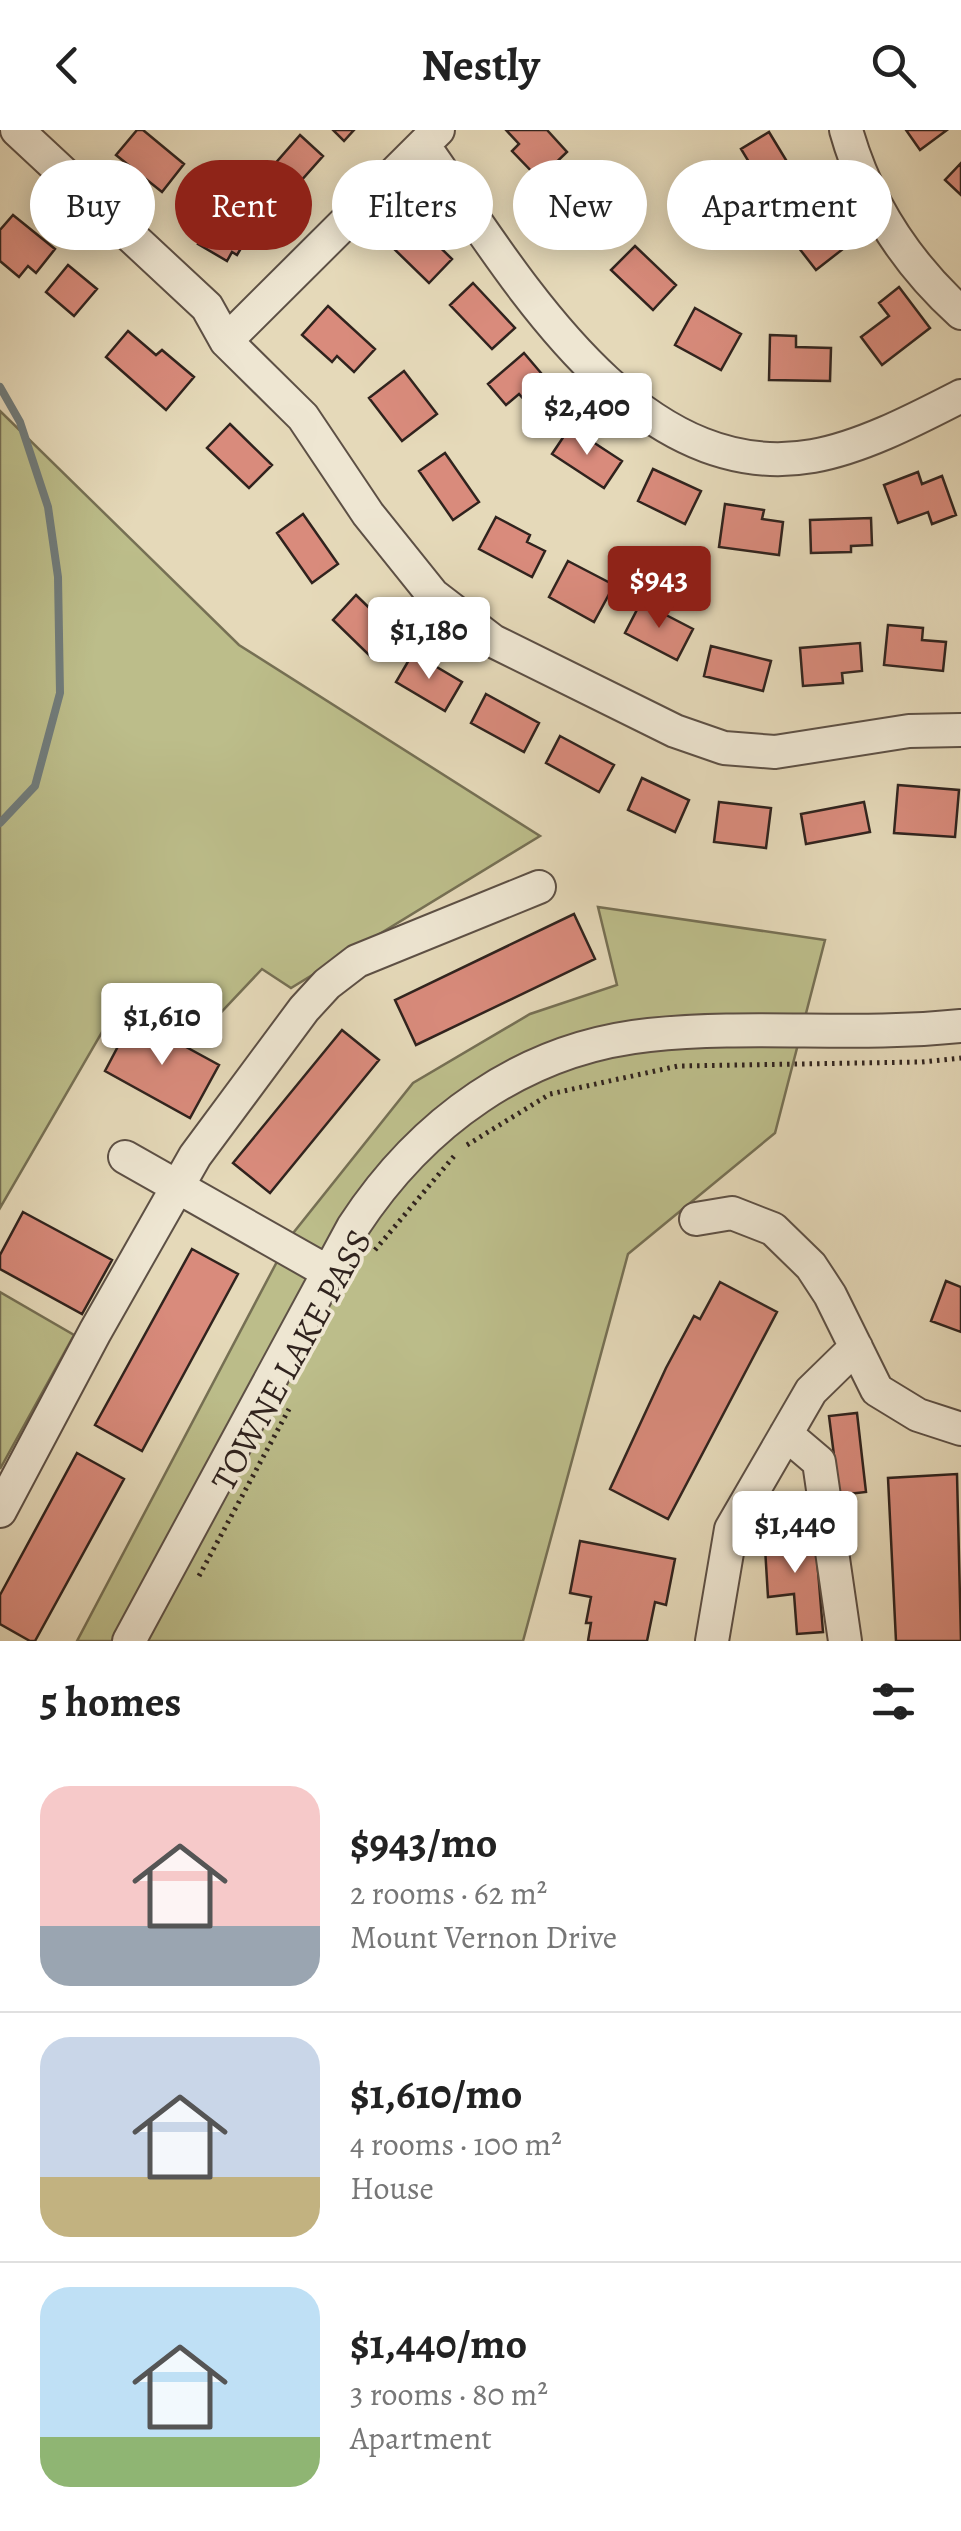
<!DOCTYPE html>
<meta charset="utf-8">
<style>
:root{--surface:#fff;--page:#f6f6f6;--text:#222;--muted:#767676;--line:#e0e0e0;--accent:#8f2418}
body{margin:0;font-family:Alegreya,serif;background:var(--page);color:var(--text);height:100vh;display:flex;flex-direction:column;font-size:38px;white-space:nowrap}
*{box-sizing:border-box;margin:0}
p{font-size:32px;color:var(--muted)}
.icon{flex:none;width:55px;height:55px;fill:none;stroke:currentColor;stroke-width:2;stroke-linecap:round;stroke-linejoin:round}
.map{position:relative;height:1511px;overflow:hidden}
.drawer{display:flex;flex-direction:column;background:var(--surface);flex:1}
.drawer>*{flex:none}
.top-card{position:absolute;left:30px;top:30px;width:902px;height:90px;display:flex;gap:20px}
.price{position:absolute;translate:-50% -85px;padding:0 22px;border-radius:10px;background:#fff;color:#222;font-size:32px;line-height:65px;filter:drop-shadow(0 2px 5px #0008)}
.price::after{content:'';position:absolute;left:50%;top:60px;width:30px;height:22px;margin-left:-15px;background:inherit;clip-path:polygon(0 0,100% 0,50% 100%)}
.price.on{background:var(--accent);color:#fff}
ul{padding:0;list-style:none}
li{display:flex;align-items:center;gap:30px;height:250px;padding:0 40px}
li+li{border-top:2px solid var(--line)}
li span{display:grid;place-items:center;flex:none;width:280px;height:200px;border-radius:30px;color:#555}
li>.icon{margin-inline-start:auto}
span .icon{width:120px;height:120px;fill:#fffc;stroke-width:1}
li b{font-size:42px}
h2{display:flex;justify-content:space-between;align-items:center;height:120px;padding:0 40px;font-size:42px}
.tag{padding:0 35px;border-radius:45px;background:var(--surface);box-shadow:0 5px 25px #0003;font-size:35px;line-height:90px}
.tag.on{background:var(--accent);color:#fff}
header{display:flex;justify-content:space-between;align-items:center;height:130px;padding:0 40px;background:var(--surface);font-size:45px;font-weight:700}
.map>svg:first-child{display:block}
.green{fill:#bcbd8a;stroke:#767054;stroke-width:2.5}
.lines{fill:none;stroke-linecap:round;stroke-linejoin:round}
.stream{stroke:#707c7c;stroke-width:8}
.building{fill:#d98b7c;stroke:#30231e;stroke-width:2.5}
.minor-casing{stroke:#5d5045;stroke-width:36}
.path{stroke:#30231e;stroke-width:5;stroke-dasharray:2.5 5;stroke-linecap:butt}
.minor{stroke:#eee6d2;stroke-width:32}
.labels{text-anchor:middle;stroke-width:8;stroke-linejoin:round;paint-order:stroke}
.street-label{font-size:35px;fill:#30231e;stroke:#eee6d2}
</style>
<header><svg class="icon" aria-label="back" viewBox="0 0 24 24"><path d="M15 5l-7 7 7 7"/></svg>Nestly<svg class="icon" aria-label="search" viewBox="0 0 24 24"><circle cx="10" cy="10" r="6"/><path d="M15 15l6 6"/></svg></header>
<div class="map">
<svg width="961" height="1511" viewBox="0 0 961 1511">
<rect width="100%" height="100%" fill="#e5d9b9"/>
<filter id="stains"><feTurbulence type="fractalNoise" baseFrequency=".002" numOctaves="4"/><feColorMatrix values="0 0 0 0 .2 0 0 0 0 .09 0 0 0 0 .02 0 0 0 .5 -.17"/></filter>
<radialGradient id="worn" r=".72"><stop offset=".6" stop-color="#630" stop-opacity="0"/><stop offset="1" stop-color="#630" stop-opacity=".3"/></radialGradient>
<path class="green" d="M0,281l239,234 301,191 -249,152 -29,-19 -51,54 -84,-34 -127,219z
M598,777l227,33 -50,193 -147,121 -105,387h-446l213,-404 123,-154 117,-69 87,-29z
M0,1162l74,43 -74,134z"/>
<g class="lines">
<path class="stream" d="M0,257l20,35 28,85 10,70 2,116 -25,93 -35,37"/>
</g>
<path class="building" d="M137,0h6l41,34 -22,28 -46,-37z
M333,0h21l-10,11z
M506,0h41l20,22 -28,27 -27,-28 7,-7z
M906,0h41l-27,20z
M769,2l28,46 -28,17 -28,-46z
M300,5l23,21 -40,45 -23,-20z
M961,33v32l-16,-15z
M592,49l34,40 -31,27 -34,-40z
M224,70l34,20 -21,35 -5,-3 -5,9 -29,-17z
M813,70l35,45 -32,25 -21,-27 7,-6 -14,-18z
M13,85l42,34 -19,24 -8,-7 -9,11 -19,-16v-31z
M411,89l41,40 -23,24 -41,-40z
M635,116l41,39 -23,25 -42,-40z
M68,135l29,24 -23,27 -28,-24z
M473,153l42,45 -23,21 -42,-44z
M899,157l31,41 -48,37 -21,-28 28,-21 -10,-13z
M328,176l47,43 -21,23 -17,-16 -5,6 -30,-27z
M695,178l46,26 -20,36 -46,-25z
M128,201l28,24 6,-5 32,27 -28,33 -60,-53z
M770,205l26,1v11l35,1 -1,33 -61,-1z
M524,223l40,47 -23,19 -22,-25 -13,11 -18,-21z
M404,241l33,43 -35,27 -33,-43z
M230,294l42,41 -23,23 -42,-40z
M570,297l52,34 -18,27 -52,-34z
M445,323l34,49 -26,18 -34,-49z
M653,339l48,22 -16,33 -47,-23z
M918,342l4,12 20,-8 14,39 -24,9 -4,-12 -30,11 -14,-38z
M725,374l39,6 -2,9 21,3 -4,33 -60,-8z
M303,384l35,50 -26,19 -35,-50z
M496,387l34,18 -3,7 18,9 -13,26 -53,-28z
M871,388l1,27 -21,1v6l-40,1 -1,-33z
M568,431l46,24 -20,37 -45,-25z
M356,465l37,36 -23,25 -37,-36z
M641,472l52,27 -16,31 -52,-27z
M888,495l35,3 -1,12 24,2 -3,29 -59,-6z
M860,513l2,28 -20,2 1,10 -40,3 -3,-38z
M711,516l60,15 -8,30 -59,-15z
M413,523l49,29 -17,29 -49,-29z
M486,564l53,29 -15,29 -53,-29z
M560,606l54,29 -15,27 -53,-29z
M642,648l47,22 -14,32 -47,-22z
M898,655l61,5 -4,47 -61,-4z
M719,672l52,6 -5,40 -52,-6z
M864,672l6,30 -64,12 -5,-30z
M574,784l21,45 -179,86 -21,-45z
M133,888l86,47 -29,53 -85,-47z
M342,900l37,30 -109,133 -37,-30z
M23,1082l89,48 -30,54 -82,-45v-14z
M192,1119l46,25 -96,177 -47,-26z
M946,1151l15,6v45l-30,-11z
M720,1152l57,30 -109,207 -58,-30 56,-121 28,-52 6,3z
M857,1283l9,79 -27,3 -10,-79z
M77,1323l47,26 -89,162h-5l-30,-17v-29z
M957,1344l4,167h-65l-8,-163z
M802,1398l1,20 13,-2 7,86 -26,2 -3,-40 -26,3 -4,-66z
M580,1411l95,18 -9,46 -11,-3 -8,39h-59l3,-18h-5l5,-26 -21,-4z"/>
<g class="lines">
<g class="minor-casing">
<path id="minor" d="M17,0l190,177 19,34 77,76 65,97 65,81 60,46 182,90 49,17 51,4 134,-21 52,-1
M846,0c20,71 60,133 115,183
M424,16c87,123 209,342 389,310 50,-9 103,-37 148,-60
M226,211l212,-211
M125,1027l203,115
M696,1089l36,-6 41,16 38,37 19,29 47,95 41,25 43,14
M786,1304l33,28 26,179
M0,1381l95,-179 100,-176 109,-147 23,-25 30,-23 182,-74
M129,1511l224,-414c68,-104 170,-179 296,-192 103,-11 208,2 312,-9
M712,1511l19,-112 80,-138 45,-44"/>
</g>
<path class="path" d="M467,1015l83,-51 128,-28 244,-4 39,-4
M375,1120l80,-95
M199,1446l90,-167"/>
<use href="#minor" class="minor"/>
</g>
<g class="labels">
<g class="street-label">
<text transform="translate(291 1230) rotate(-61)" y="12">TOWNE LAKE PASS</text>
</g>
</g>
<rect width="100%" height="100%" filter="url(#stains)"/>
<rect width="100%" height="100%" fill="url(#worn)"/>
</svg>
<b class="price" style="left:587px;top:328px">$2,400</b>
<b class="price on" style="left:659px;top:501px">$943</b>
<b class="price" style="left:429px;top:552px">$1,180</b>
<b class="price" style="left:162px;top:938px">$1,610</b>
<b class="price" style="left:795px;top:1446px">$1,440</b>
<div class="top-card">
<a class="tag">Buy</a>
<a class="tag on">Rent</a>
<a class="tag">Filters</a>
<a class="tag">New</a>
<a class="tag">Apartment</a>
</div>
</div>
<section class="drawer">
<h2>5 homes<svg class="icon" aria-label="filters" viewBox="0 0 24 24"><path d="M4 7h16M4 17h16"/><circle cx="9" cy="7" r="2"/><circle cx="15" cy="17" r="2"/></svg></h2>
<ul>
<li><span style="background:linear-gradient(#f6c9c9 70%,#9aa5b1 0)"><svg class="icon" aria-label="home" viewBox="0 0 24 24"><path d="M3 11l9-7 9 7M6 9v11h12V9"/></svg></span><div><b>$943/mo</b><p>2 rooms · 62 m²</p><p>Mount Vernon Drive</p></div></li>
<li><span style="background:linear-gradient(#c9d6e8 70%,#c2b280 0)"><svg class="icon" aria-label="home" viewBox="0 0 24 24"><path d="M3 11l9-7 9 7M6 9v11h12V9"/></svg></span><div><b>$1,610/mo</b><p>4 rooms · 100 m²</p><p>House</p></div></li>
<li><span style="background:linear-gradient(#bfe0f5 75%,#8fb573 0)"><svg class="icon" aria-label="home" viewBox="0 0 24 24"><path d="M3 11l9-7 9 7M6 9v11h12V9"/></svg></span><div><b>$1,440/mo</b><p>3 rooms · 80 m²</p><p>Apartment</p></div></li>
</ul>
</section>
